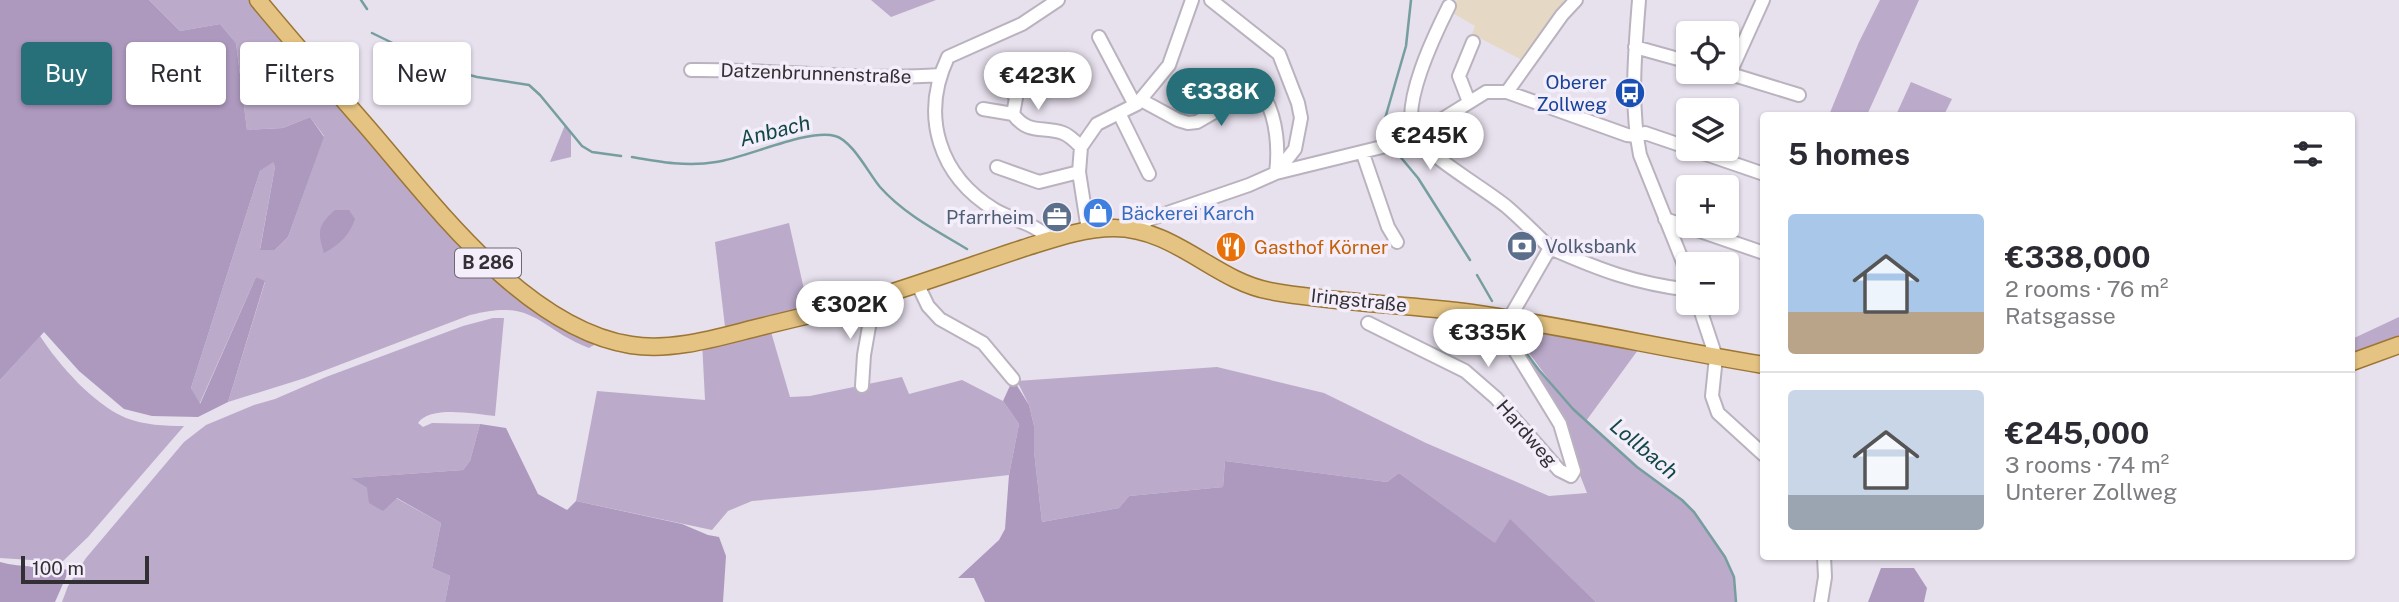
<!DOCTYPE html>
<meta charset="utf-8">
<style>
:root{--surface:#fff;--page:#f7f7f7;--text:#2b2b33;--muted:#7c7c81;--line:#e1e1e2;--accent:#27707a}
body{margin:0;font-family:"Public Sans",sans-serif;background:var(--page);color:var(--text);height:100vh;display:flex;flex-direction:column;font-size:26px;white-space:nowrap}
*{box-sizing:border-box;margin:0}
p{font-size:23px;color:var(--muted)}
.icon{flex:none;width:38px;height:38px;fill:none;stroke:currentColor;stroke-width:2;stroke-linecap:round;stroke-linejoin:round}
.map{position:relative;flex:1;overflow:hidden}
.drawer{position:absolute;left:1760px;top:112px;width:595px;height:448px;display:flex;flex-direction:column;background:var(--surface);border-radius:7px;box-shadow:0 2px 5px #0004}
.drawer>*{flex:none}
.banner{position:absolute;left:21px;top:42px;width:665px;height:63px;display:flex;gap:14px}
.controls{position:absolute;left:1676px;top:21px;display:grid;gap:14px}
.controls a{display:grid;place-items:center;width:63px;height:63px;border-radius:7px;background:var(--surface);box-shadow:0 2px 5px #0004;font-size:35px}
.scale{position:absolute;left:21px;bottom:18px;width:128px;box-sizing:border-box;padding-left:7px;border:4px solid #333035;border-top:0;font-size:19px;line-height:24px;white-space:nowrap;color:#333035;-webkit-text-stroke:5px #f4edfa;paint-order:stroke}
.price{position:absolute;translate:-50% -60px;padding:0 16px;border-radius:24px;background:#fff;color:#222;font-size:23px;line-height:46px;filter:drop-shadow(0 2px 4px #0008)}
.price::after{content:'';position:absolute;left:50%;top:42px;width:21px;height:16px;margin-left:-10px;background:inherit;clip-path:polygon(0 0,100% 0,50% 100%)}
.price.selected{background:var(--accent);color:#fff}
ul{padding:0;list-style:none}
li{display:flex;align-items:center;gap:21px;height:175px;padding:0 28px}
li+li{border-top:2px solid var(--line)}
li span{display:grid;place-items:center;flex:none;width:196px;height:140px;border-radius:7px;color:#555}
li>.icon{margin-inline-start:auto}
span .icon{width:84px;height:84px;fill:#fffc;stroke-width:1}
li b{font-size:30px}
h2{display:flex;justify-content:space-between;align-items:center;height:84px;padding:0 28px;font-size:30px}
.tag{padding:0 24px;border-radius:7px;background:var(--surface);box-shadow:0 2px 5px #0004;font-size:24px;line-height:63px}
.tag.selected{background:var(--accent);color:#fff}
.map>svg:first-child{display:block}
.education{fill:#e5d8c4}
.green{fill:#bbaaca}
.forest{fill:#ad98be}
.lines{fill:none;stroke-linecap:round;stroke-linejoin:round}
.stream{stroke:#769e9f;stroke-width:2.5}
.minor-casing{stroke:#bab3bf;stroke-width:16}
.major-casing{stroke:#9c7632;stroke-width:19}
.minor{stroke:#fff;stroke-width:12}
.major{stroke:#e5c383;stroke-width:16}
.labels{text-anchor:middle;stroke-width:7;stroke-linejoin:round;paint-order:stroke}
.shield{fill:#f4edfa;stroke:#6d6970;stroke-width:2}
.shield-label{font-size:18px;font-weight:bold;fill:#333035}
.street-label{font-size:19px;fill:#333035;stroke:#f4edfa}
.transit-label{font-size:19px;fill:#164399;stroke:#f4edfa;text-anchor:end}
.shop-label{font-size:19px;fill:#366cbe;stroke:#f4edfa;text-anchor:start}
.service-label{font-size:19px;fill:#4e5e75;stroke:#f4edfa;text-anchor:end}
.food-label{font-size:19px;fill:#c56008;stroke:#f4edfa;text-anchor:start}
.water-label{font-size:21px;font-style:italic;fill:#124748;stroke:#f4edfa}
</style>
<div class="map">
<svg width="2399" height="602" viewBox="0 0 2399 602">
<rect width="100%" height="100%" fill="#e7e0ed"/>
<path class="education" d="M1457,0h112l-47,60 -50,-26 3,-8 -24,-14z"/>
<path class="green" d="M149,0h100l172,199 173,143v3l-5,3c-53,-21 -54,-50 -119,-33l-165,63 -77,24 37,-120 -9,-5 -57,128 -8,-17 69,-217 13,-10 2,6 -15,82 15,1 13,-13 36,-101 -14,-19 -27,11 -36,2 -11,-87 -16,-19 -40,7z
M871,0h65l-45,17z
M1880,0h39l-52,115h-38l30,-73z
M1911,82l41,17 -8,16h-48z
M565,125l6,7v25l-21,5z
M789,223l21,93 -41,9 21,72 20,-1 92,-19 7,17 53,-14 41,21 16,23 -10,51 -133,15 -124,11 -24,10 -16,19 -136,-29 21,-110 108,9 -3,-59 24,-6 -11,-93z
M2399,317v28l-47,17v-23z
M493,318h11l-9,98c-20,-2 -65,-11 -77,7l5,4 9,-4 48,1 -10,37 -7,9 -111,8 15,10 29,10 45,25 -9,45 18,8 -5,26h-383l6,-16 18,-28 98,-116 22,-17 48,-20 21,-6 51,-22 137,-51z
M1514,329l124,21 -52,71 51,46 45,33 12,12 31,45 9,20 2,25h-140l-86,-82 -14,24 -97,-71 -12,9 -162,-21 -2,26 -94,9 -10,12 -77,14 -8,-71v-25l-5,-21 -12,-24 200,-14 107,26 102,50 123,53 38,-3 -9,-23 -68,-138 29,38 16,18 -43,-58z
M40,336c19,29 53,68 86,82 18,7 39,8 58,8l-96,111 -26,25 -62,-4v-178z"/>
<path class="forest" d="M0,0h149l31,31 40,-7 16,19 11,87 36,-2 27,-11 14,20 -36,100 -13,13h-15l15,-83 -2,-5 -13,9 -69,217 9,16 56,-127 9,4 -37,121 -30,15 -46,-1 -28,-7 -45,-38 -35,-39 -44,48z
M335,210h14l6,9c-6,17 -15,25 -31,34 -7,-22 -6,-28 11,-43z
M1013,379l16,26 5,21v25l8,71 77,-14 10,-12 94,-9 2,-26 162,21 12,-9 96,70 15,-24 86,83h-611l-11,-24h-16l41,-38 6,-11 4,-54 10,-51 -16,-23z
M480,424l26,4 32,66 29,16 9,-9 106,23 26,11 11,2 7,19 -3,46h-278l5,-26 -18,-8 9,-45 -44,-25 -14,13 -14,-8 -2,-15 -16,-10 112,-8 7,-9z
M0,562c22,6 46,4 69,8l-14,32h-55z
M1881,568h33l13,20 -3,14h-56z"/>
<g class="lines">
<path class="stream" d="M361,0l6,9
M372,33l72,35 33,9 52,8 11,10 42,51 10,6 29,4
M1389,142l-5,-6v-14l22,-76 5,-46
M1393,148l25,30 52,82
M632,157c28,5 56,10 84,5 30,-4 93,-34 119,-26 17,4 34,38 45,51 24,27 57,44 87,62
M1477,275l15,26
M1510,332l29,38 34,39 64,58 45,33 12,12 31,45 9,20 2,25"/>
<g class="minor-casing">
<path id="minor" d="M1639,0c-4,51 -9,105 1,155l49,122
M1099,37l36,68
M1635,47l54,15
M691,70c83,-1 166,11 249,5
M1724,72l75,23
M1730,73l33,-73
M1012,92l4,6 -3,16
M1507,92l55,-77 14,-15
M1141,100l37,20 10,3 9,-1 26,-15 32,-13 10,4c12,22 14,51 11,75l110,-27 34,-13 66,-41h21l120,43 9,1 9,-3 44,15
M1469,102l-10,-26 14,-34
M983,109l30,5c15,21 30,12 50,19 6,2 13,9 18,14
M1119,113l30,61
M1691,149l73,25
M1363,154l25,73 9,15
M997,167l42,15 40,-10
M1665,219l99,34
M1088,230l-9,-58 2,-25 16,-23 40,-20 32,-39 23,-65
M1140,230l7,-10 102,-35 27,-12 19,-24 6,-31 -3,-15 -19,-49 -68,-54
M1051,240c-16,-17 -37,-19 -56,-30 -56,-34 -75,-94 -47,-153l74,-33 36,-24
M1550,248c50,22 84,35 139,42
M917,283l11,23 12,13 43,24 30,36
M1698,303l18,54 -4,39 6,17 46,42
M1368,323l97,48 31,27 63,72 12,6 3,-5 -14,-47 -54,-88v-10l3,-7 41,-71c-14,-14 -28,-28 -43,-41 -19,-16 -85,-55 -93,-73 -13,-31 21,-100 35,-128
M862,386l2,-31 10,-57
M1821,602l4,-25 -1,-21"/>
</g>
<g class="major-casing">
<path id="major" d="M258,0c38,46 77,90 116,135 64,75 154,194 257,210 44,7 91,-9 133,-19 36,-9 72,-17 107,-27 51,-16 102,-34 153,-51 29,-9 59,-20 90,-20 61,0 101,53 156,63 66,12 135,13 202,22 98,14 194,36 292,52
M2352,362l47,-17"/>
</g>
<use href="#minor" class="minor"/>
<use href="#major" class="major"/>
</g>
<defs>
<g id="bus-disc" transform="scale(1.575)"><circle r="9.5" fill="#1a4fb4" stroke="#f4edfa"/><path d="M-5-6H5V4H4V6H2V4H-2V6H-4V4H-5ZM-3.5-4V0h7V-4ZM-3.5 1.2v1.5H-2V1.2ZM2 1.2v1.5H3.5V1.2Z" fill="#fff"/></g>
<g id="shop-disc" transform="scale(1.575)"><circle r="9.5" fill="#3f7fe0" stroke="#f4edfa"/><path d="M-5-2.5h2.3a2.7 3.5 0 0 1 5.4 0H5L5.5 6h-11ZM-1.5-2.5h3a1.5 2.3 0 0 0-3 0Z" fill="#fff"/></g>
<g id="office-disc" transform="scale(1.575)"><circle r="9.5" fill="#5c6f8a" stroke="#f4edfa"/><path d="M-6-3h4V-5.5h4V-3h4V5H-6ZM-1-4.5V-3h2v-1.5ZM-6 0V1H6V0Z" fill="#fff"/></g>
<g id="bank-disc" transform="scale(1.575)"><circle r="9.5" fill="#5c6f8a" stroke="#f4edfa"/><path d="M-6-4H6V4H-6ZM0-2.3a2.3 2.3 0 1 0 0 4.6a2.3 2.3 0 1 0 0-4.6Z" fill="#fff"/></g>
<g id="restaurant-disc" transform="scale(1.575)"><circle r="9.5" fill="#e8710a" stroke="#f4edfa"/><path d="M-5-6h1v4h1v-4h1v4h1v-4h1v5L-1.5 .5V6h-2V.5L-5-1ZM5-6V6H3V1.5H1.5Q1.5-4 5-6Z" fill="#fff"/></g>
</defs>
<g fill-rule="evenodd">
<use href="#bus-disc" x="1630" y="93"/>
<use href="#shop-disc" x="1098" y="213"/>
<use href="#office-disc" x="1057" y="217"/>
<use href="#bank-disc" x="1522" y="246"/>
<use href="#restaurant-disc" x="1231" y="247"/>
</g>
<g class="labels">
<rect class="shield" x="455" y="248.5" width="66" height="29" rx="5"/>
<g class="shield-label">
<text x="488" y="269">B 286</text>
</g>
<g class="street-label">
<text transform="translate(816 73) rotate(2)" y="7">Datzenbrunnenstraße</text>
<text transform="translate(1359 300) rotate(6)" y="7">Iringstraße</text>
<text transform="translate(1527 433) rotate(49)" y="7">Hardweg</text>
</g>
<g class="transit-label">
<text x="1607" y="89">Oberer<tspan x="1607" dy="22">Zollweg</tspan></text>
</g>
<g class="shop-label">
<text x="1121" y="220">Bäckerei Karch</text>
</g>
<g class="service-label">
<text x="1034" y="224">Pfarrheim</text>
<text x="1545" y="253" text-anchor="start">Volksbank</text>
</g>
<g class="food-label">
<text x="1254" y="254">Gasthof Körner</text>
</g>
<g class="water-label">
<text transform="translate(775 131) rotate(-14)" y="7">Anbach</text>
<text transform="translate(1644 449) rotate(40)" y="7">Lollbach</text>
</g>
</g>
</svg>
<div class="controls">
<a><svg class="icon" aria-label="locate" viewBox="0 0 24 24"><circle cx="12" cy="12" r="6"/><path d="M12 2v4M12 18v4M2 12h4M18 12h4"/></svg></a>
<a><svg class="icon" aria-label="layers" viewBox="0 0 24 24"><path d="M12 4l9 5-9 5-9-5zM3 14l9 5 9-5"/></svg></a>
<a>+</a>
<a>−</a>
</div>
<div class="scale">100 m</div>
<b class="price" style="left:1038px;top:112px">€423K</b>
<b class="price selected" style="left:1221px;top:128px">€338K</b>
<b class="price" style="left:1430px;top:172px">€245K</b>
<b class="price" style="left:850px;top:341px">€302K</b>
<b class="price" style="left:1488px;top:369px">€335K</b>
<div class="banner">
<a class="tag selected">Buy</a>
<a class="tag">Rent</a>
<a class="tag">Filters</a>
<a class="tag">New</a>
</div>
<section class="drawer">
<h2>5 homes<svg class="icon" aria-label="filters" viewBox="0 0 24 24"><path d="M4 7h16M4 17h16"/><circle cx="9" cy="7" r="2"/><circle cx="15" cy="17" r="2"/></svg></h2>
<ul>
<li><span style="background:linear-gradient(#a9c7e8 70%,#b9a48a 0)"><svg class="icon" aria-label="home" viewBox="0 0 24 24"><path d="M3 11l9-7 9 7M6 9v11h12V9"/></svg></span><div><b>€338,000</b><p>2 rooms · 76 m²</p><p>Ratsgasse</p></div></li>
<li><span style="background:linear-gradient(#c9d6e8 75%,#9aa5b1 0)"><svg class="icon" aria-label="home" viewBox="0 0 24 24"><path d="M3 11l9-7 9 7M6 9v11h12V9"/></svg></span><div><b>€245,000</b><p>3 rooms · 74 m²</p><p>Unterer Zollweg</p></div></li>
</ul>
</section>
</div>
